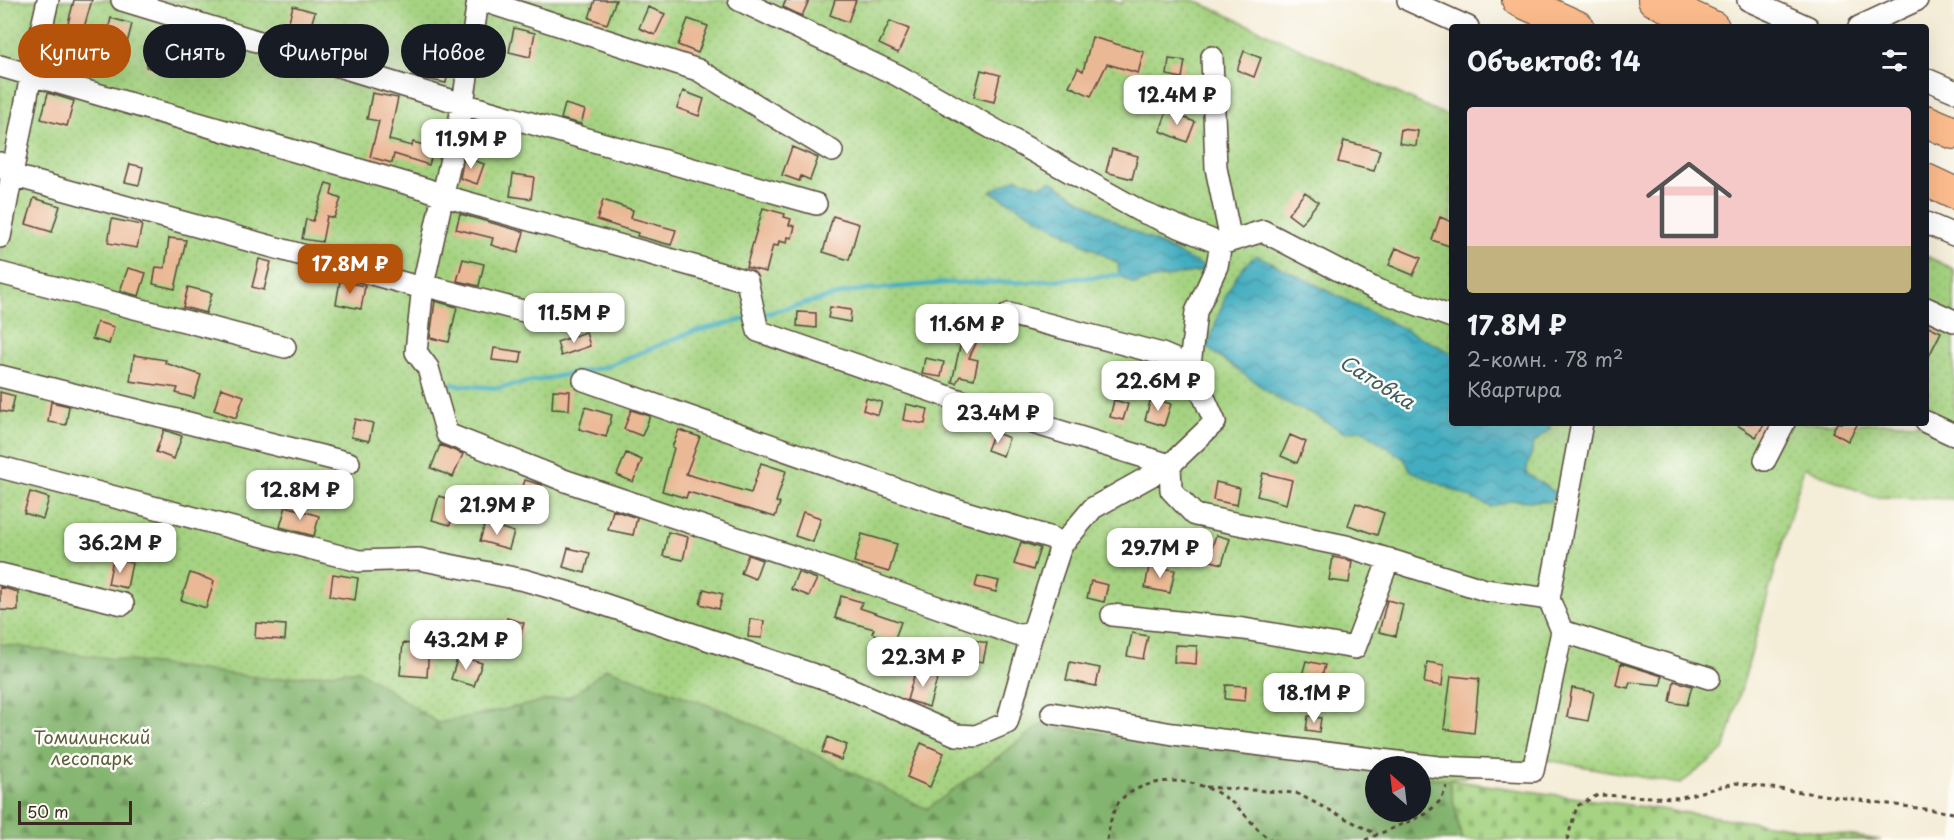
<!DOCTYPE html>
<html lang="ru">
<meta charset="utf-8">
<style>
:root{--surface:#171b24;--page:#20242c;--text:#f1f3f6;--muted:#9ea1a6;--line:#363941;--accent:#b45309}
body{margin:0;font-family:"Playpen Sans",sans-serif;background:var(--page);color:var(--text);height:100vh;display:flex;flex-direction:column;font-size:22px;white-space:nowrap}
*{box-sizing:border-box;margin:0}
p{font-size:20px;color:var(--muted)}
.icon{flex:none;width:33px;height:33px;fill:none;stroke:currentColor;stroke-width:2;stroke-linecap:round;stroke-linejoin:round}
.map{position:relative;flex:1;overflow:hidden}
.drawer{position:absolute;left:1449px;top:24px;width:480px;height:402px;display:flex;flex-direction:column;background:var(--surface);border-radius:6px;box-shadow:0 6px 24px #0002}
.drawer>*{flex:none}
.hud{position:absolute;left:18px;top:24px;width:570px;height:54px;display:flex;gap:12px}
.needle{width:39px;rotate:332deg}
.controls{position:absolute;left:1365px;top:756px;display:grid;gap:12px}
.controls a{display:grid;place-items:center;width:66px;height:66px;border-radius:50%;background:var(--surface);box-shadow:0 6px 24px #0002;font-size:30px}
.scale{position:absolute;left:18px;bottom:15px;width:114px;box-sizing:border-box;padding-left:6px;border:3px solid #3b2a1e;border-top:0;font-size:16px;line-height:21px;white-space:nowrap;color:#3b2a1e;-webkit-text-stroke:4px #fdfcf7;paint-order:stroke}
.price{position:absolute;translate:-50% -51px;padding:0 14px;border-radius:12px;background:#fff;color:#222;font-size:20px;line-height:39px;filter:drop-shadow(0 2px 3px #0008)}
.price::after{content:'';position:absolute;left:50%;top:36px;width:18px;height:14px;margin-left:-9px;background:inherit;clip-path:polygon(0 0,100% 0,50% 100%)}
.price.selected{background:var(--accent);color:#fff}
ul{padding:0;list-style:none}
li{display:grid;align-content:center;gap:12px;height:318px;padding:0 18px}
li+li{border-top:2px solid var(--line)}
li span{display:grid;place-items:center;height:186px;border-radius:6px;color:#555}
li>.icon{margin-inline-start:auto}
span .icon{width:108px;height:108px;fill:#fffc;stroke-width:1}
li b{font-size:26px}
h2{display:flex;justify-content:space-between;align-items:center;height:72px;padding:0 18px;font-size:26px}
.chip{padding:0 21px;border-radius:27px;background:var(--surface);box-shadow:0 6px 24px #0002;font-size:21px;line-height:54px}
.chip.selected{background:var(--accent);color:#fff}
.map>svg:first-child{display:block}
.forest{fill:url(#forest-firs);stroke:#607046;stroke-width:1.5}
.cemetery{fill:url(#cemetery-stones);stroke:#707e50;stroke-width:1.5}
.garden{fill:url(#garden-dots);stroke:#707e50;stroke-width:1.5}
.water{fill:url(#water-waves);stroke:#3e6c6f;stroke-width:1.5}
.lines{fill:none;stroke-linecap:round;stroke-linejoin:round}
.stream{stroke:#42adc0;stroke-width:4.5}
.building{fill:#ebb895}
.minor-casing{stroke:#57473a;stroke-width:24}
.highway-casing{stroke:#57473a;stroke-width:34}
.path{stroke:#57473a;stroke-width:3;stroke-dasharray:4.5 4.5;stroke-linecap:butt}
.minor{stroke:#fff;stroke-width:21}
.highway{stroke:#fbbb8c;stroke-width:32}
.labels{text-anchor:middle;stroke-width:5;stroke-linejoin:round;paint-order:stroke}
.park-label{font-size:18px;fill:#5b5d3c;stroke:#fdfcf7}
.water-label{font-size:20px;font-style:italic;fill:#3e5e5f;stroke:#fdfcf7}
</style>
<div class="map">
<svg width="1954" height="840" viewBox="0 0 1954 840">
<defs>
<pattern id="forest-firs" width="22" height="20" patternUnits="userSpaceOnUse" patternTransform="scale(1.5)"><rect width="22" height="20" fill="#84b56f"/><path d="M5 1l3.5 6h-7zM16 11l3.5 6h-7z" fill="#6d935b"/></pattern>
<pattern id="cemetery-stones" width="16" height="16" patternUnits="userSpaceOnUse" patternTransform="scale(1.5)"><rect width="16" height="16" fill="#a5d381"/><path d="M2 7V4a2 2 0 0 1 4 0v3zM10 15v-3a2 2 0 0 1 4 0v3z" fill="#8fb56f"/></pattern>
<pattern id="garden-dots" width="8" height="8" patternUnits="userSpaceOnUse" patternTransform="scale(1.5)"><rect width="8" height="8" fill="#a5d381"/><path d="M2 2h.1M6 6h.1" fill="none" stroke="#8fb56f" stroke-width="1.8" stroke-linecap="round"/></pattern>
<pattern id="water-waves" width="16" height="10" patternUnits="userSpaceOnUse" patternTransform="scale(1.5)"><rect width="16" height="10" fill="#42adc0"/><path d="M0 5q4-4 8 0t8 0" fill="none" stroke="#388d9b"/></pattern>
</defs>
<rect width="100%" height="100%" fill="#fdfcf7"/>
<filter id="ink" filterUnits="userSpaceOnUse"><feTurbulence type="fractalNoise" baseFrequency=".0167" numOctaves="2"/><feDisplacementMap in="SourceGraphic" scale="12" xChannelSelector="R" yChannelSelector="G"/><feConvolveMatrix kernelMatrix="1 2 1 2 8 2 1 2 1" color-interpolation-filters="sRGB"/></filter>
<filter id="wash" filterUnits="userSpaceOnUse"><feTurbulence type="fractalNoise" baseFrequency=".008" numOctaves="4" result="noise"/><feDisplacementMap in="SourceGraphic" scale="24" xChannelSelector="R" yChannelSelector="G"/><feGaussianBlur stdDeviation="1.35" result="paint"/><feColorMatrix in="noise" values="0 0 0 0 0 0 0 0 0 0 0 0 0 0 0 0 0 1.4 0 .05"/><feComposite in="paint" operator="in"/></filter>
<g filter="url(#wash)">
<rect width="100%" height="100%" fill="#f4edd8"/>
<path class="forest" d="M0,644l271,35 88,-9 79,53 136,-28 32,-27 124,45 197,96 114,-84 334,45 1,42h44l1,-36 28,4 13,60h-1462z"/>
<path class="cemetery" d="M1449,780l432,60h-419z"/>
<path class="garden" d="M0,0h1112l9,4 2,-4h71l258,118v305h474v-167l28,13v230l-81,-2 -69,-30 -80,283 -44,34 -138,-25 -93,21 -28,-4 -1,-10h-44l-1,4 -334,-45 -114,84 -197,-96 -124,-45 -32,27 -136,28 -79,-53 -88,9 -271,-35z"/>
<path class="water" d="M1017,178l22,8 12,-5 70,44 88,44c-26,6 -51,8 -76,15l-14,-9 -1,-12 -128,-72z
M1256,255l196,98v70h96l3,5 -17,15 -8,30 30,20 -6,9 -38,-2 -21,7 -80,-36 -7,-12 -42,-29 -19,2 -28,-17 -35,-15 -73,-52c12,-33 20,-71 49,-93z"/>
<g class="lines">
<path class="stream" d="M761,315l92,-24 92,-8 84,-1 90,-7
M445,384l53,4 107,-21 87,-35 58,-14"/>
</g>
<g id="blocks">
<path class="building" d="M74,0h18l-9,31 -16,-4z
M595,0h21l-9,24 -18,-6z
M786,0h23l-7,16 -19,-9z
M835,0h21l-8,22 -18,-7z
M293,6l22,6 -7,23 -21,-7z
M648,7l17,7 -10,21 -16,-7z
M111,18l21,6 -6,23 -21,-5z
M688,19l20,7 -10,27 -20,-8z
M890,21l19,8 -11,24 -19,-9z
M514,28l21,5 -5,24 -21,-5z
M1092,37l52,15 -6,21 -31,-9 -16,32 -22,-10 9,-18 5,3z
M150,50l27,7 -4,17 -27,-7z
M1244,51l17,7 -7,19 -17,-7z
M425,56l25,5 -4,22 -25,-5z
M1169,59l16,2 -3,17 -15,-3z
M981,70l19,5 -6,27 -20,-5z
M683,91l21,8 -5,17 -22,-8z
M48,93l26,8 -7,25 -26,-7z
M372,93l26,5 -9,42 23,6 1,-4 21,6 -5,17 -35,-11 -2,9 -22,-6 9,-36 -12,-2z
M565,104l20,6 -4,14 -20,-5z
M1167,111l28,11 -8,20 -27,-11z
M1401,129l17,2 -2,15 -17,-3z
M1344,141l36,9 -6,21 -36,-9z
M792,147l26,11 -8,22 -9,-4 -2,5 -17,-6z
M1112,149l26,7 -6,23 -26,-7z
M464,157l20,7 -7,20 -17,-6z
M130,164l13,3 -4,18 -14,-3z
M513,174l21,3 -3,22 -21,-3z
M326,183l7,2 -2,10 10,4 -7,19 -7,-2 -5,26 -20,-3 4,-20 7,2z
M1305,192l13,10 -17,22 -13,-10z
M34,198l26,8 -8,26 -26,-8z
M603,200l30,10 -2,8 45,12 -5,15 -34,-9 1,-3 -41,-13z
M763,208l22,6 -1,3 7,2 -2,6 6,1 -3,12 -4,-1 -1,6 -8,-2 -1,5 -5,-1 -7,27 -20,-5z
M460,214l64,18 -6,21 -27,-8 2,-7 -37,-9z
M833,216l26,8 -10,36 -26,-8z
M1440,217l12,5v25l-20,-7z
M112,219l30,6 -5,23 -29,-5z
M169,238l17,2 -11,49 -22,-5 3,-17 9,1z
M1396,248l25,10 -8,17 -24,-10z
M259,259l12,3 -7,28 -12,-3z
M463,259l21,5 -5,22 -22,-5z
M128,268l18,5 -7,23 -19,-5z
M340,281l25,5 -4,23 -25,-5z
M188,287l24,6 -6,20 -23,-6z
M590,294l21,5 -7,27 -21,-6z
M435,301l22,6 -8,35 -19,-4z
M830,307l21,3 -1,12 -22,-4z
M798,312l18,1v15l-19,-2z
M97,322l17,5 -5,17 -17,-5z
M971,324l12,5 -14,29 9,2 -4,19 -14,-3 -4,7 -4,-1 8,-36z
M1926,325l15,7 -15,30z
M586,332l4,14 -29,10 -4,-14z
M494,348l28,4 -2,11 -28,-3z
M134,355l32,5 -1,3 36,12 -7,23 -18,-5 2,-5 -48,-7z
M925,358l19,4 -3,15 -19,-3z
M221,388l23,8 -8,22 -22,-8z
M553,390l17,1 -1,19 -17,-1z
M0,392l15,4 -4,17 -11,-2z
M866,398l16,4 -4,13 -15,-5z
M1151,398l20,6 -7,22 -19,-6z
M1114,400l14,4 -5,16 -13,-3z
M51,402l18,4 -3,19 -18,-3z
M906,404l22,5 -3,15 -22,-4z
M585,407l27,8 -6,22 -27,-8z
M631,410l19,6 -8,20 -18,-7z
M355,419l18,4 -4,18 -18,-4z
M1734,423h31l-9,14z
M1837,423h21l-10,18 -16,-9z
M164,430l18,6 -8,23 -18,-7z
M679,430l21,7 -14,37 65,19 10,-30 25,8 -10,31 4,1 -5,14 -87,-25 -2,6 -24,-7 12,-43 -2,-1z
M994,432l15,6 -6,18 -16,-6z
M1290,435l16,7 -9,21 -16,-7z
M440,445l23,9 -10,23 -22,-9z
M626,453l16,7 -9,22 -16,-7z
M1263,473l29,7 -6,24 -29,-8z
M525,480l17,5 -6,22 -18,-5z
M1216,482l24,6 -3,17 -24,-5z
M30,492l19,6 -6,21 -19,-6z
M439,496l17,5 -6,24 -18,-5z
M1356,503l28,10 -7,22 -29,-10z
M286,506l33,10 -5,20 -34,-9z
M613,510l24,8 -4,17 -25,-5z
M803,512l18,6 -8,24 -18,-6z
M485,523l29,9 -5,17 -29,-8z
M668,532l20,5 -5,23 -20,-4z
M862,534l35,10 -8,28 -35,-10z
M1216,535l14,4 -8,25 -14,-4z
M1021,542l19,6 -7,22 -19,-6z
M568,548l22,5 -5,20 -22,-6z
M748,555l14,5 -7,19 -14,-6z
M1333,557l19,4 -3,22 -20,-3z
M113,559l19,4 -5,25 -19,-4z
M1149,566l26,4 -5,23 -25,-5z
M798,572l19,7 -8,17 -18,-7z
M190,573l24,8 -8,27 -25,-8z
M333,574l25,4 -3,22 -25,-4z
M978,576l21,5 -3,11 -21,-5z
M1091,581l17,4 -4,17 -17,-4z
M0,587l18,5v19l-18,-1z
M704,589l19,5 -4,15 -19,-5z
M841,596l21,6 -2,6 41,14 -7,19 -22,-8 2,-4 -39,-11z
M1387,600l16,4 -7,32 -17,-4z
M507,618l17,5 -7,24 -18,-5z
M750,619l14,2 -2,17 -14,-1z
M256,623l30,2 -1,15 -30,-2z
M1132,633l16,3 -5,23 -16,-3z
M964,638l23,5 -4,19 -23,-4z
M403,643l26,3 -2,31 -27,-2z
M1175,645l22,1 -1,18 -22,-2z
M458,656l24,7 -8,23 -23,-7z
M1306,661l19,4 -4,15 -19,-5z
M1070,662l30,6 -4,18 -30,-6z
M1427,662l17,3 -2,21 -18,-3z
M1621,663l41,13 -1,9 -31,-3 -2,6 -12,-3z
M916,669l22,7 -9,31 -22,-7z
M1451,676l28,3 -5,54 -30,-4z
M1674,681l18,5 -5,19 -17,-3z
M1226,685l20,1 -1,15 -20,-2z
M1572,688l22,4 -6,29 -21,-4z
M1308,716l13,2 -2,14 -13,-2z
M828,737l19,8 -6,15 -19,-8z
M921,743l23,10 -14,34 -23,-10z"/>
</g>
</g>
<g filter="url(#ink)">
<use href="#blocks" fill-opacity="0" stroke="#57473a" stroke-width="1.5"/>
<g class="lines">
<g class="minor-casing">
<path id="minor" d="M122,0l341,104 353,100
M481,0l217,70 134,81
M739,0l158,75 243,136 81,33 -4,22 -21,46 -6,54 25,56 -45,43 1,25 24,25 151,31 139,44 64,9 33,-176
M1408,0l60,27
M1748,0l60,27
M1859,27l58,-27
M1212,57l4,111 15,73
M0,66l426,123 18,7 303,85 11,50 194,67 218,67 -77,43 -32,38 -29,88 -15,1 -205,-72 -246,-82 -119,-47 -19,-66 -12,-16 7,-67 40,-181 15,-104
M1926,79l28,12
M0,163l11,12 404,111 8,-1 135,35
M1926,223l28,12
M0,237l31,-162 17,-75
M1221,244l42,-13 114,59 75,27
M0,273l285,74
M1926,308l28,13
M1009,314l153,40 28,12
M0,376l349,87
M584,380l355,124 113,34 9,8
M1926,422l28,13
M1765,460l19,-37
M0,467l359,94 60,-2 105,21 46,13 265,89 121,53 20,1 31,-13 25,-89
M0,574l123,30
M1112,615l132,14 111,19 34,-89
M1562,631l147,47
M1052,713l121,21 265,33 95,4 29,-140 -13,-32"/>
</g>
<g class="highway-casing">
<path id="highway" d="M1518,0l60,27
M1654,0l59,27
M1926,121l28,12
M1926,180l28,13"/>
</g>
<path class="path" d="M1206,787l90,6 82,42
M1107,840c2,-12 4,-25 10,-35 5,-9 14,-13 22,-17 30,-13 65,-7 91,13 15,11 25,28 40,39
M1365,840l61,-26 15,-14 6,-14
M1567,840l10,-34 21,-11 80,3 57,-15 219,30"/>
<use href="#minor" class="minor"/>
<use href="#highway" class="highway"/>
</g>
</g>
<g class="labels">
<g class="park-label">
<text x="92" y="744">Томилинский<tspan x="92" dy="21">лесопарк</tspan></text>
</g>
<g class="water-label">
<text transform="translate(1377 382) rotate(32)" y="7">Сатовка</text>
</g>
</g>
</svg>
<div class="controls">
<a><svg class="needle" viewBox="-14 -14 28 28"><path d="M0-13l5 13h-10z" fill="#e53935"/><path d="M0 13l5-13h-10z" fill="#9ea1a6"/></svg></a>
</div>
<div class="scale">50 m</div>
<b class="price" style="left:1177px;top:126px">12.4M ₽</b>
<b class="price" style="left:471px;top:170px">11.9M ₽</b>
<b class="price selected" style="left:350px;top:295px">17.8M ₽</b>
<b class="price" style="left:574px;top:344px">11.5M ₽</b>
<b class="price" style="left:967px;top:355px">11.6M ₽</b>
<b class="price" style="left:1158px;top:412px">22.6M ₽</b>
<b class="price" style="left:998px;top:444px">23.4M ₽</b>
<b class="price" style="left:300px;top:521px">12.8M ₽</b>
<b class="price" style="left:497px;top:536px">21.9M ₽</b>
<b class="price" style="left:120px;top:574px">36.2M ₽</b>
<b class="price" style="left:1160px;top:579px">29.7M ₽</b>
<b class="price" style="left:466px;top:671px">43.2M ₽</b>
<b class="price" style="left:923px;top:688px">22.3M ₽</b>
<b class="price" style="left:1314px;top:724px">18.1M ₽</b>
<div class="hud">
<a class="chip selected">Купить</a>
<a class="chip">Снять</a>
<a class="chip">Фильтры</a>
<a class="chip">Новое</a>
</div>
<section class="drawer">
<h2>Объектов: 14<svg class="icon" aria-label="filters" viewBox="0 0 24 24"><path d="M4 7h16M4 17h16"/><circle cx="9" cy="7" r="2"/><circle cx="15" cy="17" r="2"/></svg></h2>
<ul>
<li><span style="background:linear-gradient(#f6c9c9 75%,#c2b280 0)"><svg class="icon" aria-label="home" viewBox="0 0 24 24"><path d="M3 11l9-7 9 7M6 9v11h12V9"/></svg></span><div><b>17.8M ₽</b><p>2-комн. · 78 m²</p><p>Квартира</p></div></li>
</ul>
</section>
</div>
